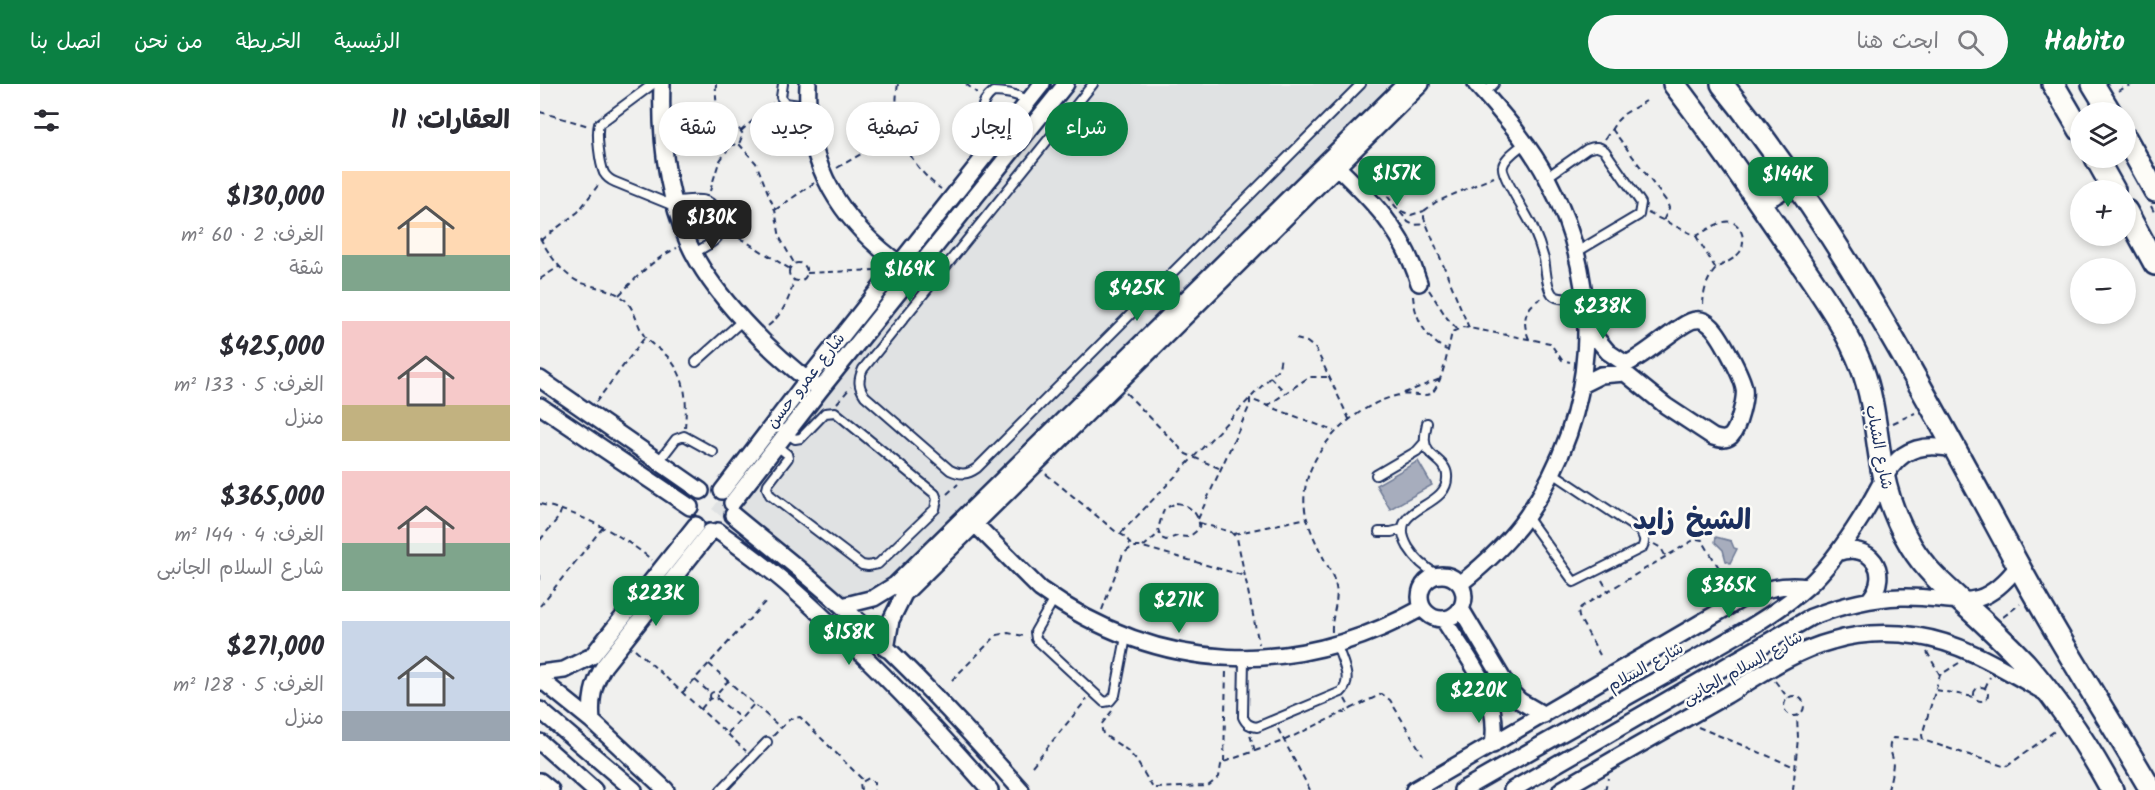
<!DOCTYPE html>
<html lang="ar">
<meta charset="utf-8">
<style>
:root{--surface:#fff;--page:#f7f7f7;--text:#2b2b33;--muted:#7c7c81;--accent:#0b8043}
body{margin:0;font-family:Kalam,"Playpen Sans Arabic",sans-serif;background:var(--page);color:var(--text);direction:rtl;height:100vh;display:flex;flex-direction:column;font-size:22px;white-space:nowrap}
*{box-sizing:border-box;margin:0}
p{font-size:20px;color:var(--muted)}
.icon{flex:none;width:33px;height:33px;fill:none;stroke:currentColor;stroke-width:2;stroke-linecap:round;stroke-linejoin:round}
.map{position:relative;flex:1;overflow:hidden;direction:ltr}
.details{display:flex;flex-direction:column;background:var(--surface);width:540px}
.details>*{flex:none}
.top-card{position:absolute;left:18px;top:18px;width:570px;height:54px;direction:rtl;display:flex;gap:12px}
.fabs{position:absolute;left:1530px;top:18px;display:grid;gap:12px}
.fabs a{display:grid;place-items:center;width:66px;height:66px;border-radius:50%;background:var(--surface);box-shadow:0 3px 9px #0003;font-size:30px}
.price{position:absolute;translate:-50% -51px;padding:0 14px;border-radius:12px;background:var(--accent);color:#fff;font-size:20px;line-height:39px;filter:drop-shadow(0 2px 3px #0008)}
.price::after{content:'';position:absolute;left:50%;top:36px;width:18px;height:14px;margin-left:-9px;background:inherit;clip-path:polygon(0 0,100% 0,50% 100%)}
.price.active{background:#222;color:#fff}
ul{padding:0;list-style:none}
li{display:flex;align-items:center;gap:18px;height:150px;padding:0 30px}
li span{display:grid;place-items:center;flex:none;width:168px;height:120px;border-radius:0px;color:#555}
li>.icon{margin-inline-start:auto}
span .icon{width:72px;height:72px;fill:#fffc;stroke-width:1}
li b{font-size:26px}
h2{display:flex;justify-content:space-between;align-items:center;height:72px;padding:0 30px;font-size:26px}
.pill{padding:0 21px;border-radius:27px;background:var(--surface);box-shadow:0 3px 9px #0003;font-size:21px;line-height:54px}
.pill.active{background:var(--accent);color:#fff}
header{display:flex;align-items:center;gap:36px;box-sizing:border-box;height:84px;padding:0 30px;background:var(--accent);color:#fff}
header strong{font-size:28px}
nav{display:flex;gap:33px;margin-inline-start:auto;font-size:21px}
.search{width:420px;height:54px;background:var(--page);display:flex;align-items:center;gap:15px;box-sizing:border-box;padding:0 21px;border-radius:33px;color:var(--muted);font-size:22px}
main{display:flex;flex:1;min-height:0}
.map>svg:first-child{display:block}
.built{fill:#e0e2e3}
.water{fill:#a7adbd;stroke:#6f7b97;stroke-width:1.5}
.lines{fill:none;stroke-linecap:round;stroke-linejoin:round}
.lane-casing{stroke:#1b2f5e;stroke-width:12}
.street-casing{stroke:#1b2f5e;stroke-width:20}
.secondary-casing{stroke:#1b2f5e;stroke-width:26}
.path{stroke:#1b2f5e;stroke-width:2;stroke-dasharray:6 4.5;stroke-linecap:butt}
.lane{stroke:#fdfcf7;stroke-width:8}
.street{stroke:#fdfcf7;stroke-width:15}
.secondary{stroke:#fdfcf7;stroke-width:21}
.labels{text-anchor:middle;stroke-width:5;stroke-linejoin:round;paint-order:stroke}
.street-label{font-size:16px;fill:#1b2f5e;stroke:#fdfcf7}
.town-label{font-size:28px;font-weight:bold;fill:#1b2f5e;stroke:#fdfcf7}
</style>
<header>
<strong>Habito</strong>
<div class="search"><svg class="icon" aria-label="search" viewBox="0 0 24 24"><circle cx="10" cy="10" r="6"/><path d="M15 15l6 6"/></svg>ابحث هنا</div>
<nav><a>الرئيسية</a><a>الخريطة</a><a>من نحن</a><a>اتصل بنا</a></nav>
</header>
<main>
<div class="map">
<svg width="1615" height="706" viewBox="0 0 1615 706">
<rect width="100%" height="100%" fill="#f0f0ee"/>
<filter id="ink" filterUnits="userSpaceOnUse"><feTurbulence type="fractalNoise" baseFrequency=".0167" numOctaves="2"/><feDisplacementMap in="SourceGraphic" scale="12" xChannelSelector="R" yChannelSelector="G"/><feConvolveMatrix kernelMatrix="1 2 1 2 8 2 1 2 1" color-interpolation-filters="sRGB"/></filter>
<g filter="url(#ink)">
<path class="built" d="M513,0h343l-519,508 -32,28 -133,-111z"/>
<path class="water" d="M878,377l14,24 -42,24 -14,-24z
M1176,453l15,4 3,7 3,1 -7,14 -4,-2 -3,-11 -8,-8z"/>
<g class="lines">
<g class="lane-casing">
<path id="lane" d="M113,0l-54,40c-3,10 1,40 5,49 3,5 6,7 11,9l59,24
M243,0l-2,13 4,6 22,3
M553,0l-230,285c-5,11 -5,17 2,27l85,74c11,5 17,5 27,-2l384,-384
M945,9l9,-9
M460,53c-15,-16 -27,-29 -7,-45 14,0 24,2 36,9
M985,59c-7,6 -20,14 -22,23 -3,8 25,50 30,62 4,9 8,20 11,31 2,10 2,27 8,35 7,8 23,3 32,1
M1007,93l40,-28c8,-3 12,-3 18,2l36,52 -2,12 -64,38
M133,117c10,0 23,-3 33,0 7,2 9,8 11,15 9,24 -5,26 -23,37
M373,189l17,13
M156,278l47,-42
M887,339c-1,6 -3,13 -2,19 1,15 21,18 22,33 3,36 -63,29 -39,72 8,13 17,21 30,28
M237,362l10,8 1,4 -20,26 -1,4 3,7 92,70 6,1 10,-2 57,-55 2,-10 -2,-5 -100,-82 -10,1 -24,25 -6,1 -9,-6
M119,377l17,-22 8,-3 29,16
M836,391l41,-24 8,-9
M987,433l47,65 68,-34c4,-7 2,-11 -2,-17l-87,-58
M839,448h12l12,-3
M514,515l-19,33 1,7 68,63 6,-1 5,-6 11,-58
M704,574l-1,59c3,7 7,9 14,10l84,-35c13,-12 0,-32 -4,-47
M181,706l46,-48"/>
</g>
<g class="street-casing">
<path id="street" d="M122,0c-2,54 4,108 26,158 23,52 82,110 127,144
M268,0c-4,81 33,139 97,184
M791,77c40,38 72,69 88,122
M0,295l161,112
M1041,301l20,-10 24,-2 41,33 47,31c6,2 12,4 18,-1 7,-7 15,-38 13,-48 -2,-12 -23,-52 -32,-61 -4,-4 -10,-8 -16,-7 -13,0 -51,37 -70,44l-18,-12 -21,-25
M0,322l150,101
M182,407l85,-111 235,-296
M192,419l88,-113 246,-306
M193,431c36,30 74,59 109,91 64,57 122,120 179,184
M429,434l71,71c121,86 254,90 382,19
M178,447c23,17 47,34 69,53 72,64 140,134 203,206
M1297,469c33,-12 55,19 33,46
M880 513a22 22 0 1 1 44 0a22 22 0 1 1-44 0Z
M920,500c25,-20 49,-42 67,-68 70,-103 79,-227 20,-338 -18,-35 -45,-64 -71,-94
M302,522l32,-8 21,-13 510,-501
M921,525l49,82 10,10 24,14
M904,536c25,41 57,74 49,125
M346,565l5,-29 13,-26 517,-510
M0,589l24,-3 28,-14 104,-131
M0,595l52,42 74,69
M0,626l94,80
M52,637c-2,-21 1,-37 12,-55l106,-134
M0,658l54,48
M0,697l11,9
M874,706l324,-189c23,-11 43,-18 69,-14
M922,706c71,-41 143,-81 215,-121 42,-24 95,-51 131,-83 21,-19 38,-44 53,-68 27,-42 33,-84 96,-68
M972,706l299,-173c29,-11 59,-19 90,-20 55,-2 76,22 117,-31
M1021,706c55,-32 111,-64 166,-95 33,-20 67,-44 105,-54 27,-8 57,-9 85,-5 47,7 88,34 129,57"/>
</g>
<g class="secondary-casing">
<path id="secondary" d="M1134,0c41,53 78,108 116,163 26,39 55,77 72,121 13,34 14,71 21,106 5,25 15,50 28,72 14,23 32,39 52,57 21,19 42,39 62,60 33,38 63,83 87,127
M1182,0c118,146 206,315 295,479 41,77 90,151 134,227
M1513,0l27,46
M1553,0l17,28
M1586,55l29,52
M1556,74l18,32
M1214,110c18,5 31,-4 32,-23
M1586,127l29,53"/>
</g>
<path class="path" d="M176,0c-1,15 2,53 15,61l8,-1 4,-10 -4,-5 -5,-2 -8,4 -2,6
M358,0c-7,41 9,80 43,105
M426,0l11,9
M1578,7l14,-7
M0,28l49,14
M1072,45l55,73 2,6 -6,13
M201,47l32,-28
M1065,55l12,-18 7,-7 22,-13
M199,60l17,19 19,47 5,28 14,25
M821,79l47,59 6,3 13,-1
M297,84l62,-36
M170,107l9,-29 12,-17
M1611,122l4,8
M235,126l39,-27
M861,127l10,4 13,-4
M1108,129l48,23c13,-6 37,-28 46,-2 2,6 1,13 -2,18 -6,8 -16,11 -23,16 -11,10 -14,26 -14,39
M190,150l15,7 45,28
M1156,152l20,33
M0,154c9,16 22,36 39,44 13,5 28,6 40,13 17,11 16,28 26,42 5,7 15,12 21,18 21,21 21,46 19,73
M1,156l37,-28 21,-28
M249 188a9 9 0 1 1 18 0a9 9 0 1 1-18 0Z
M267,189l69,-3
M0,195l20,-13
M889,206l18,28 10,11
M79,211c18,-18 34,-36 58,-47
M873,212c2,23 14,44 34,54
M228,242c15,-12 22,-28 26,-46
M929,244l-45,-110v-7l12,-9 58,-25
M756,255l11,3 9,7 33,70
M989,255c-8,-19 -4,-32 14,-42
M730,293l15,15
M586,309l60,61 35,15
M864,309l36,-14
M56,318l49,-65
M297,319l14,-16
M727,322l42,-29h20
M1353,339l22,-10
M506,390l69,57 11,6 6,10
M407,410l11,-10
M636,419c13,1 25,12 23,26l-10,8 -12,-1 -11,4 -5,-2 -3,-9 6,-20z
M0,420c43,10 79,29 112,56
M658,435l52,-114v-6l84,32
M660,439l31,9 6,6 22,106
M581,449l158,-165 2,-12
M694,450l73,-16
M0,456l19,-23 2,-6
M1114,460l7,4 5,9
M603,463l15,-13
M0,491v5
M1062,496l6,11
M0,522l64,-80
M562,526l21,-56 9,-7h11l102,29
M1463,533l17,-13
M792,548c-1,-16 7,-30 4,-45 -2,-11 -8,-20 -13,-30 -6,-12 -12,-25 -16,-38 -16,-55 42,-113 92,-124 11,-2 22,2 32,-1 12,-11 17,-45 21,-62l11,-5 6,1 81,15 12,17 8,2
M95,565l111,102
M1387,568l13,23
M1060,571l-21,-38 -1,-6 3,-4 111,-66 5,-2 5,1 25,41
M1419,579l-19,12 -18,60 1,5 83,27 50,-37
M169,580l72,64
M155,596l15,13
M412,596l45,-45 11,-2 16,3
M1235,597l13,17
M1434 610a7 7 0 1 1 14 0a7 7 0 1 1-14 0Z
M1445,604l5,-11
M1396,606l38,7
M170 612a4 4 0 1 1 8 0a4 4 0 1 1-8 0Z
M143,608l83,-91
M178,608l10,-11
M1244 622a10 10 0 1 1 20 0a10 10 0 1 1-20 0Z
M177,614l23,20
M805,615l6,11
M161,625l9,-11
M572,627l-11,14 2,9 24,16 9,10 17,28 55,-2 11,-9 2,-12 3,-3 59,-21 99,-47 8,6 33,55
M1158,643l97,40
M738,645l32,61
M188,649l26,-29
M710,651l5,16
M233,652l17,-17 10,-2 63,63
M684,678l2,-93
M492,682l55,-67
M321,706l-1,-7 9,-5 5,4v8
M1065,706l3,-12
M1253,706l5,-52 -1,-22
M1348,706c2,-9 5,-20 5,-29 -1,-11 -7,-12 0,-23l30,2"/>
<use href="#lane" class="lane"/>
<use href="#street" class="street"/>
<use href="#secondary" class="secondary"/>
</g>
</g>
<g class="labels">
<g class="street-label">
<text transform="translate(265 296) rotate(-52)" y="6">شارع عمرو حسن</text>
<text transform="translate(1340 363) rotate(79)" y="6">شارع الشباب</text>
<text transform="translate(1105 582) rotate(-29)" y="6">شارع السلام</text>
<text transform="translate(1202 583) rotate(-29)" y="6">شارع السلام الجانبى</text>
</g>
<g class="town-label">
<text x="1152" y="445">الشيخ زايد</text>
</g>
</g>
</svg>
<div class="fabs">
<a><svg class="icon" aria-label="layers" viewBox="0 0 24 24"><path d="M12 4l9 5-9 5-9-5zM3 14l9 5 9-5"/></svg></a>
<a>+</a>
<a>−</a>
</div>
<b class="price" style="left:857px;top:123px">$157K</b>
<b class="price" style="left:1248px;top:124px">$144K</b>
<b class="price active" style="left:172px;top:167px">$130K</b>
<b class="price" style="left:370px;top:219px">$169K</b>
<b class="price" style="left:597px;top:238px">$425K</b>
<b class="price" style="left:1063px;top:256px">$238K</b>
<b class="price" style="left:1189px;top:535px">$365K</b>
<b class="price" style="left:116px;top:543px">$223K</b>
<b class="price" style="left:639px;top:550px">$271K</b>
<b class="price" style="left:309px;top:582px">$158K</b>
<b class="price" style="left:939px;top:640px">$220K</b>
<div class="top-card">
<a class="pill active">شراء</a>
<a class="pill">إيجار</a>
<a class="pill">تصفية</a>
<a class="pill">جديد</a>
<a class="pill">شقة</a>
</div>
</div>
<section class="details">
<h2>العقارات: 11<svg class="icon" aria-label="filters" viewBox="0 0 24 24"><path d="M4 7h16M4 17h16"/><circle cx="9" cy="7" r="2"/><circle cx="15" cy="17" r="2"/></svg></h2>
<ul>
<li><span style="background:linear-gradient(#ffd9b3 70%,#7fa58c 0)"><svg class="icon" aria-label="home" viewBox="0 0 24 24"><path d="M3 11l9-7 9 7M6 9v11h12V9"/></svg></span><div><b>$130,000</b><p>الغرف: 2 · 60 m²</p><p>شقة</p></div></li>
<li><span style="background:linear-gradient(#f6c9c9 70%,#c2b280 0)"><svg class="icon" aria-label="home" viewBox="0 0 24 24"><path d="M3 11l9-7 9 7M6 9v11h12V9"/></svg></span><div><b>$425,000</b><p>الغرف: 5 · 133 m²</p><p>منزل</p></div></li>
<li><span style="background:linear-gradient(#f6c9c9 60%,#7fa58c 0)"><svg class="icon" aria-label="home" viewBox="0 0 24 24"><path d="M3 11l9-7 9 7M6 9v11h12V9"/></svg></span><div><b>$365,000</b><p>الغرف: 4 · 144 m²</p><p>شارع السلام الجانبى</p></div></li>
<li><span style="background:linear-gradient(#c9d6e8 75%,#9aa5b1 0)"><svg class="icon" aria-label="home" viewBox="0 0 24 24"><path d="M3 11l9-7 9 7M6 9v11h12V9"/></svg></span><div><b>$271,000</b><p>الغرف: 5 · 128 m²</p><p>منزل</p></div></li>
</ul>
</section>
</main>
